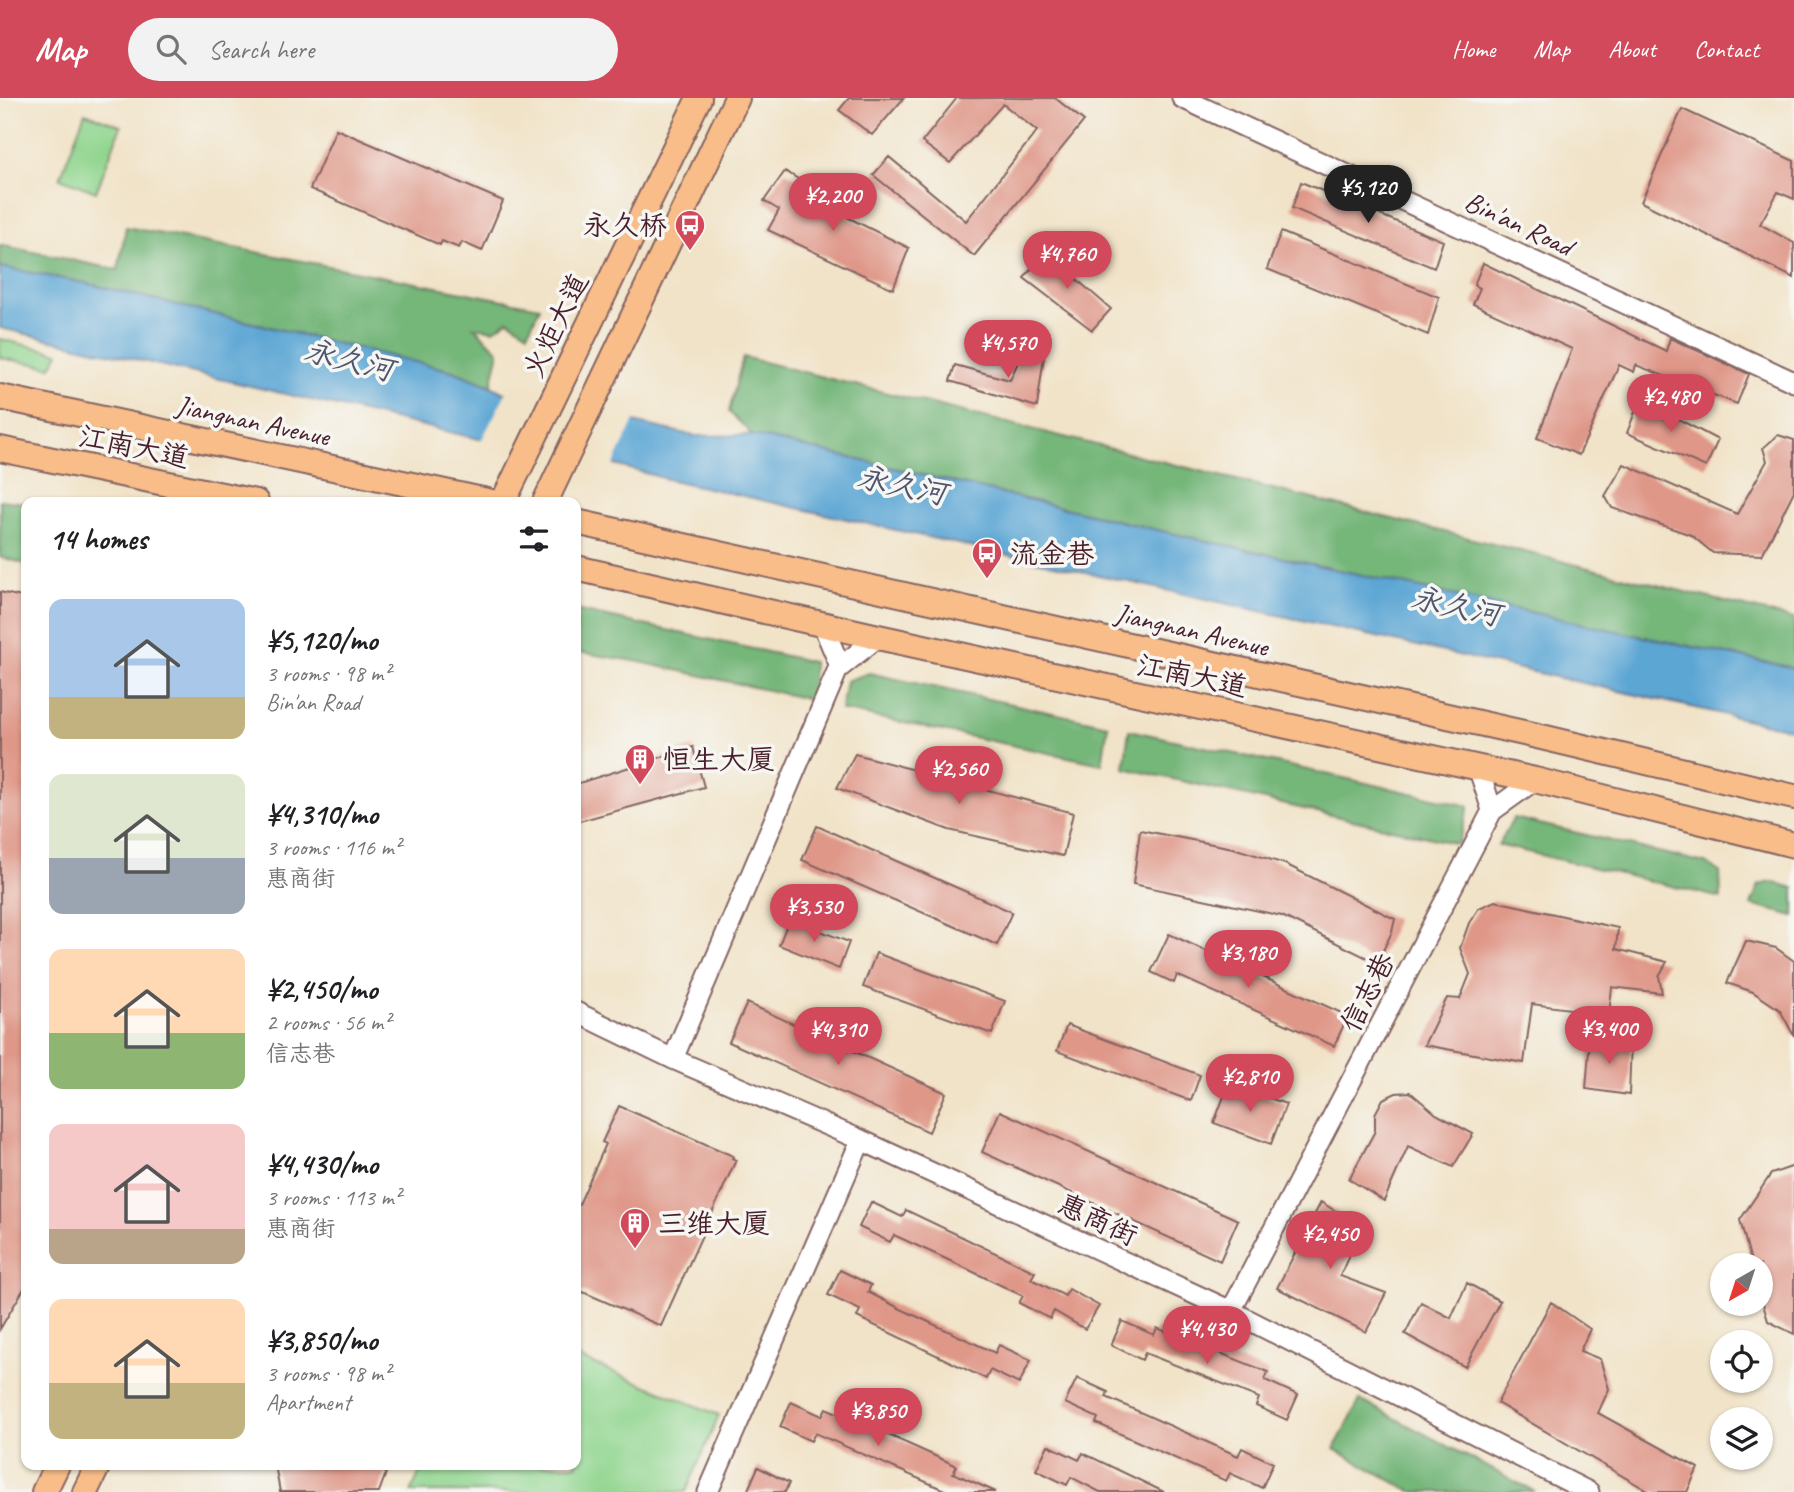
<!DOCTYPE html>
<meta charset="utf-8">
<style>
:root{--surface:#fff;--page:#f2f2f2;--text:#202124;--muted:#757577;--accent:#d1495b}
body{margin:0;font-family:Caveat,"LXGW WenKai TC",sans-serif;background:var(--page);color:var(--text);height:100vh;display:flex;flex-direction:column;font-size:26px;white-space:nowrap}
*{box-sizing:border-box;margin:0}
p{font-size:23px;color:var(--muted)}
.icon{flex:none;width:38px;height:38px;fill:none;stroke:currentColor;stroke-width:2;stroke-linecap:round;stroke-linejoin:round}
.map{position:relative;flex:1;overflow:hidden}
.drawer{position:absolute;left:21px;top:399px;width:560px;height:973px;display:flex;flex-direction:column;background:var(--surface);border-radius:14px;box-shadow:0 2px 5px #0004}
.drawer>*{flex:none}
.needle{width:46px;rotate:219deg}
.buttons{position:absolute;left:1710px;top:1155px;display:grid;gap:14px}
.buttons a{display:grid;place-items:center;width:63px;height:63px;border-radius:50%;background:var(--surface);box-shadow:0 2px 5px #0004;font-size:35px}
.price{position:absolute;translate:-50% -60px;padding:0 16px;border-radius:24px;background:var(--accent);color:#fff;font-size:23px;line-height:46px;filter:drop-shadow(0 2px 4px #0008)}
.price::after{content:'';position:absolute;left:50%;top:42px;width:21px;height:16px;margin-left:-10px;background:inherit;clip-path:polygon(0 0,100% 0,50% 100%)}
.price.active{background:#222;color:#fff}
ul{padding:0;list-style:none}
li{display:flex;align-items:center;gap:21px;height:175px;padding:0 28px}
li span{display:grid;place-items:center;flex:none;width:196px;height:140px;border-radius:14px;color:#555}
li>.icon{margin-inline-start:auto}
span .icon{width:84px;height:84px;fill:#fffc;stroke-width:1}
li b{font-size:30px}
h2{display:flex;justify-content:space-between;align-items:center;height:84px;padding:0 28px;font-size:30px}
header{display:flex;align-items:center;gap:42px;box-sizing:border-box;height:98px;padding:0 35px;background:var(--accent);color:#fff}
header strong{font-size:33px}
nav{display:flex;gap:38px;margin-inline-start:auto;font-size:24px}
.search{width:490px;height:63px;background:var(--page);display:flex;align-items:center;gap:18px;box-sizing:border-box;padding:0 24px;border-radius:38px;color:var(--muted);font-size:26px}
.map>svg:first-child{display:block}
.green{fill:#90d58e;stroke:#6d7a5c;stroke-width:2}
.forest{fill:#74b679;stroke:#5f6a52;stroke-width:2}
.water{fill:#5ca6d4;stroke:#536280;stroke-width:2}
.pier{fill:#f1e3c8}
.building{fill:#df9788}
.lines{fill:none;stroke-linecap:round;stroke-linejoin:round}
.minor-casing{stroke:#846462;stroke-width:23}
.major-casing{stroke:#846462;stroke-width:28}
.minor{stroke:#fff;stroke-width:19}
.major{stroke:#f8bd89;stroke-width:24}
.labels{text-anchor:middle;stroke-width:7;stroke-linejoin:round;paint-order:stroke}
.street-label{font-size:28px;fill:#4a1f2b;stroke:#f6f6f2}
.poi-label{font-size:28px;fill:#4a1f2b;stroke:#f6f6f2;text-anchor:start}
.water-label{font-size:30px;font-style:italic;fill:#51556f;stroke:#f6f6f2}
</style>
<header>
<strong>Map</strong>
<div class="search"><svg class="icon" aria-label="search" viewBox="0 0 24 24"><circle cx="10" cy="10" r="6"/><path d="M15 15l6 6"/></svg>Search here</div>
<nav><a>Home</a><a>Map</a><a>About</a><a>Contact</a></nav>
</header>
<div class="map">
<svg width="1794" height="1394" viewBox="0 0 1794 1394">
<rect width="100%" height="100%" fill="#f6f6f2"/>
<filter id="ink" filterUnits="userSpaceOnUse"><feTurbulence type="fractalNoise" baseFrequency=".0143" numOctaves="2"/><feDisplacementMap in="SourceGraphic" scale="14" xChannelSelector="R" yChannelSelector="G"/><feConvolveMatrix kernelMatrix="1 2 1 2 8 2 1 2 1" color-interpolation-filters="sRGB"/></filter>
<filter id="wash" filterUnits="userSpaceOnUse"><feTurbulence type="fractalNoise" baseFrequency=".00686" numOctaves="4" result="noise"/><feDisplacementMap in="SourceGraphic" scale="28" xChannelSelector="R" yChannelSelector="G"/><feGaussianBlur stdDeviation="1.57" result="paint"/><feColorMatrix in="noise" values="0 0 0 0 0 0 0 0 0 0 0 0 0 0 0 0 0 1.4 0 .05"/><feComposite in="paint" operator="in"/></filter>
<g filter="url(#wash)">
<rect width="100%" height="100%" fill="#f1e3c8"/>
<path class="green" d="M85,15l36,13 -25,66 -36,-14z
M0,241l59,14 -8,14 -51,-9z
M576,1259l143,58 -33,77h-275l12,-27h153z"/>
<path class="forest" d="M126,129l414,80 -12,26 -20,-13 -14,10 -20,-3 25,24 -8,35 -38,-15 -368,-88 -85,-16v-22l118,25z
M743,259l1051,262v49l-169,-35 -446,-98 -426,-100 -24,-23z
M0,402l26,3v61l-26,-7z
M576,512l237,52 -1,38 -177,-39 -59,-9z
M869,575l239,52 -6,39 -261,-54 5,-29z
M1129,632l340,76 -11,38 -334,-76z
M1514,720l191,45 15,9 1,26 -223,-53z
M1771,784l23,6v28l-43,-11 8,-20z
M1360,1302l175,92h-123l-78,-43z"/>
<path class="water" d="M0,169l85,16 368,88 38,15 32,17 93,15 79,18 58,-1 426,100 446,98 169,35v62l-1127,-251 -67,-18 -99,-17 -501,-116z"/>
<path class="pier" d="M507,293l17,8 111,20 -23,49 -132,-25z"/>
<g id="blocks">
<path class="building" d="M849,0h55l-32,37 -33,-25z
M957,0h98l29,23 -110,135 -101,-81 16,-18 77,64 71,-90 -34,-27 -53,59 -28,-21z
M1682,11l112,52v38l-16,-7 -18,32 34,19v35l-153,-76z
M336,31l167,72 -21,50 -20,-9 -3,6 -17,-7 -2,4 -130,-56z
M785,73l33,20 -5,9 96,48 -16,41 -125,-59 11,-20 -15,-9z
M1301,84l142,59 -9,27 -142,-60z
M1281,134l158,65 -11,38 -161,-66z
M1045,154l66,57 -19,21 -68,-52z
M1483,165l183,88 4,-13 79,36 -12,30 -101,-39 -2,7 -15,-7 -40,90 -42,-17 35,-89 -99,-45 7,-16 -6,-3z
M1024,251l20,7 -7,51 -87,-26 5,-16 55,15z
M1640,301l78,41 -12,27 -79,-34z
M1778,337l16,5v51l-32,64 -49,-2 -22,-18 -79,-27 -7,-12 19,-32 113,50 30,-53 -4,-13z
M0,494l26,6v687l-26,44z
M693,649l11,40 -128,35v-38z
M855,656l218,59 -10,43 -114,-26 -112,-42z
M817,728l195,86 -15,33 -195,-85z
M1140,732l93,18 52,16 110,55 -3,13 -15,31 -95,-47 -149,-32z
M1495,803l123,27 -2,21 51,13 -8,14 3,17 -50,-6 -3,27 -77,-10 -8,59 -100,-18 23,-47 13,1 10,-25 -10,-26 9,-25 10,-15z
M789,821l60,23 -10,27 -60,-24z
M1169,836l179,82 -14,30 -157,-71 -3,8 -23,-11z
M1746,843l30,7 18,13v75l-14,-26 -27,-18 -26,-9z
M876,855l129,48 -13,33 -129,-47z
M747,905l199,90 -17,39 -200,-90z
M1067,927l133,50 -9,26 -134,-50z
M1590,940l41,4 -2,53 -43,-6z
M1229,985l57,21 -15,40 -57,-21z
M1410,994l26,22 37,20 -20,33 -45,-21 -24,55 -35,-22 26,-48v-17l8,-15 13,-6z
M619,1008l114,50 -1,2 4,2 -75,166 -85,-37v-78l30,-67 -4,-2z
M1000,1013l238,109 -18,41 -238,-109z
M1794,1068v168l-26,-13 -8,-27v-29h-8l-12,-45 31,-46z
M871,1104l31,15 4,-7 129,62 -4,7 34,17 4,-7 30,17 -14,23 -31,-18 -4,8 -31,-16 4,-7 -66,-32 -63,-29 -4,7 -31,-15z
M1321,1104l40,25 -21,49 46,17 -20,39 -89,-44z
M840,1172l31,15 -3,7 33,17 94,44 4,-8 32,15 -12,24 -29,-14 -4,9 -129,-62 3,-7 -32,-15z
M1467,1185l33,18 -35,66 -60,-33 16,-32 30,16z
M1551,1204l39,27 -10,22 20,8 9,30 -11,24 100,55 -11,24h-37l-153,-89z
M1122,1223l32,14 3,-7 111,44 -3,8 33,15 -11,25 -31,-14 3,-8 -114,-45 -3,7 -31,-15z
M1077,1280l31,14 -2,5 132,59 4,-8 31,15 -11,25 -32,-15 -4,8 -130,-58 2,-5 -33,-15z
M791,1304l31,14 4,-8 67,29 64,29 -4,7 43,19h-47l-134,-59 -4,8 -31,-14z
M1048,1347l31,15 4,-7 81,39h-64l-29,-15 -4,8 -31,-15z
M275,1367h114l-10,27h-99z
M758,1369l31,16 -4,9h-38z"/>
</g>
</g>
<g filter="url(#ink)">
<use href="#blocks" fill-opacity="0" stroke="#846462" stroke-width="2"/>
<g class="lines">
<g class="minor-casing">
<path id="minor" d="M1182,0l612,284
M822,525l18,43
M1478,669l14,43
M576,914l97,47 188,81 370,171 358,181
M673,961l165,-390 40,-32
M1231,1213l261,-500 43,-31
M708,1394l153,-352"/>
</g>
<g class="major-casing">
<path id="major" d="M0,299l492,105
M0,351l256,53
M503,404l196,-404
M545,404l192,-404
M576,424l957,213 261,62
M576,470l302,69 657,143 259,65
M44,1394l13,-27
M85,1394l13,-27"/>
</g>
<use href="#minor" class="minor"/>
<use href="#major" class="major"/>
</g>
</g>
<defs>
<g id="bus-pin" transform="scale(1.575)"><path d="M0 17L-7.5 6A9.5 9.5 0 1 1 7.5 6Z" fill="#d1495b" stroke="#f6f6f2"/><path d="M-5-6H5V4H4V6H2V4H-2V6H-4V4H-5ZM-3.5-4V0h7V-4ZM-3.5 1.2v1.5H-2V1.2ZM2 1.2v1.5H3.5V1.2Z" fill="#fff"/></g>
<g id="building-pin" transform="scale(1.575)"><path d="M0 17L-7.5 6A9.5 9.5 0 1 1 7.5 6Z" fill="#d1495b" stroke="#f6f6f2"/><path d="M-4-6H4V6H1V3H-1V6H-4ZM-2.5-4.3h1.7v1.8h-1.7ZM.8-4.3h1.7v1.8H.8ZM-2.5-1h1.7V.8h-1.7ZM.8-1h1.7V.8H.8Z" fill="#fff"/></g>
</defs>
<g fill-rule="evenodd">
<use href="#bus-pin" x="690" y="127"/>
<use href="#bus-pin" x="987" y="455"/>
<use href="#building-pin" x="640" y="661"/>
<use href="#building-pin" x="635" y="1125"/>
</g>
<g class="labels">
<g class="street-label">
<text transform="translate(1519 125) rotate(25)" y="10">Bin'an Road</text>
<text transform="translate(555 227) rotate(-64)" y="10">火炬大道</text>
<text transform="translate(253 322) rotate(12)" y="10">Jiangnan Avenue</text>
<text transform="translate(134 348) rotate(12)" y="10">江南大道</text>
<text transform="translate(1192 531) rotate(13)" y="10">Jiangnan Avenue</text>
<text transform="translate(1192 577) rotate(12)" y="10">江南大道</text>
<text transform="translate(1367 894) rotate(-63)" y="10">信志巷</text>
<text transform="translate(1098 1121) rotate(25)" y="10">惠商街</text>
</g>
<g class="poi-label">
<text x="667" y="137" text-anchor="end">永久桥</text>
<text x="1010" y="465">流金巷</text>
<text x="663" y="671">恒生大厦</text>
<text x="658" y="1135">三维大厦</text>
</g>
<g class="water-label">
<text transform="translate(349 262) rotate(14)" y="10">永久河</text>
<text transform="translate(902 387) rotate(12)" y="10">永久河</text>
<text transform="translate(1456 508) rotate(12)" y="10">永久河</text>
</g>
</g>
</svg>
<div class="buttons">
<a><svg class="needle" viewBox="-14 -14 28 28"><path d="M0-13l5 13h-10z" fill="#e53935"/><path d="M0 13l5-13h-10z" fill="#757577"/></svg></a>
<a><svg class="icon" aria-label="locate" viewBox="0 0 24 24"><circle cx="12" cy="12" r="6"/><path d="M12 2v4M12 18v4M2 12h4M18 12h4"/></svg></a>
<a><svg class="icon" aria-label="layers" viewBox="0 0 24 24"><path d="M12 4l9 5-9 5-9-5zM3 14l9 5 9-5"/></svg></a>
</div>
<b class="price active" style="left:1368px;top:127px">¥5,120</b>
<b class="price" style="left:833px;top:135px">¥2,200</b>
<b class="price" style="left:1067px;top:193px">¥4,760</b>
<b class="price" style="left:1008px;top:282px">¥4,570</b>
<b class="price" style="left:1671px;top:336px">¥2,480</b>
<b class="price" style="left:959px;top:708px">¥2,560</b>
<b class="price" style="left:814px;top:846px">¥3,530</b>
<b class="price" style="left:1248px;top:892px">¥3,180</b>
<b class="price" style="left:1609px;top:968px">¥3,400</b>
<b class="price" style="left:838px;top:969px">¥4,310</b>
<b class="price" style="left:1250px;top:1016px">¥2,810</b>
<b class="price" style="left:1330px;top:1173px">¥2,450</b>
<b class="price" style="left:1207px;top:1268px">¥4,430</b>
<b class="price" style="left:878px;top:1350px">¥3,850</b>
<section class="drawer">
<h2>14 homes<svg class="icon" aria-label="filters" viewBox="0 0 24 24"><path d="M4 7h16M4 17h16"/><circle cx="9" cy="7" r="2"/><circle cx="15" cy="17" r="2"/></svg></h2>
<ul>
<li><span style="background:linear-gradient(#a9c7e8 70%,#c2b280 0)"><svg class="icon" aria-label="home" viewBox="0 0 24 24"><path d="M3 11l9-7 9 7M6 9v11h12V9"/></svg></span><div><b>¥5,120/mo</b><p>3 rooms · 98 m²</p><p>Bin'an Road</p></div></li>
<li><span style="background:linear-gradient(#dfe7d0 60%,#9aa5b1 0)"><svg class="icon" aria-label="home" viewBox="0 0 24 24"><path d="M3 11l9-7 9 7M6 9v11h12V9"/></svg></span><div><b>¥4,310/mo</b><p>3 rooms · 116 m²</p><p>惠商街</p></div></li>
<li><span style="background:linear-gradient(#ffd9b3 60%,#8fb573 0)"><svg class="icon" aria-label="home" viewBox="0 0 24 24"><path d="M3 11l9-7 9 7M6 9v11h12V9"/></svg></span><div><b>¥2,450/mo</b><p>2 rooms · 56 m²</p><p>信志巷</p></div></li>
<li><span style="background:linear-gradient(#f6c9c9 75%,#b9a48a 0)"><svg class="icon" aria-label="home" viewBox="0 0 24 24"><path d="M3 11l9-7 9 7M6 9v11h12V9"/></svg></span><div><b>¥4,430/mo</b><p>3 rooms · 113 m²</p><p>惠商街</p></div></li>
<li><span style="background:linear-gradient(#ffd9b3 60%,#c2b280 0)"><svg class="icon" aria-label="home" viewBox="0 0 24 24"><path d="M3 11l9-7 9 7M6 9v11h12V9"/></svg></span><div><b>¥3,850/mo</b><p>3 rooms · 98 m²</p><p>Apartment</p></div></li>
</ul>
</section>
</div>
